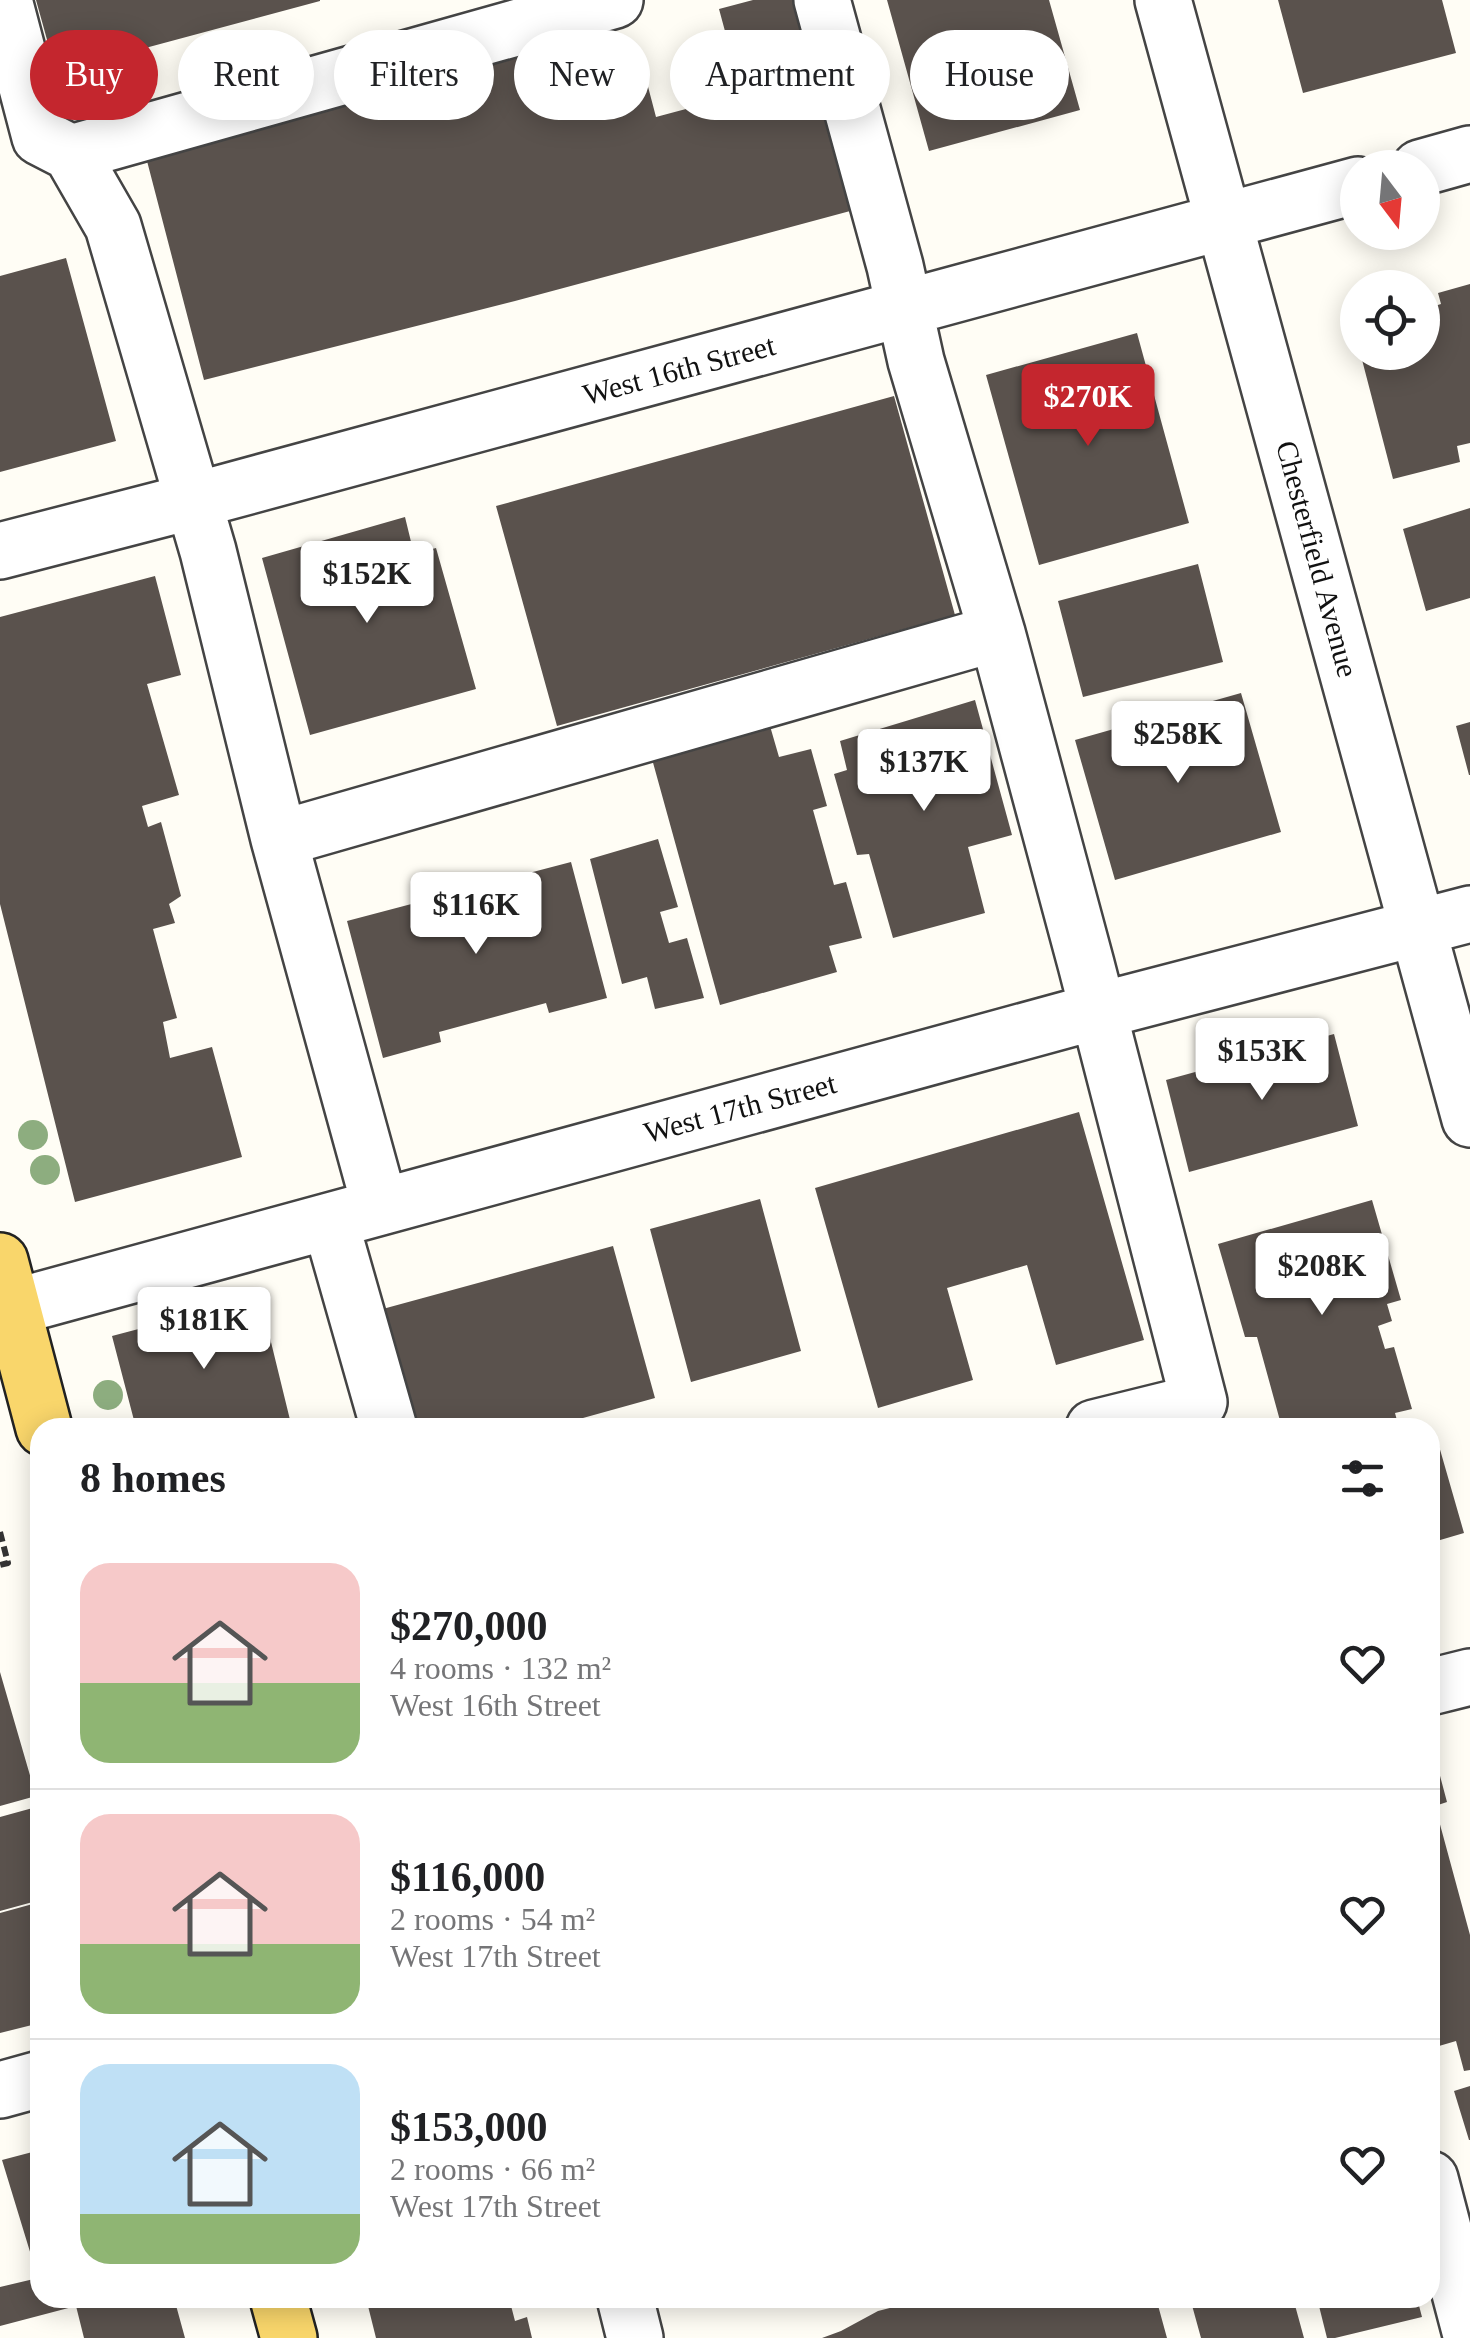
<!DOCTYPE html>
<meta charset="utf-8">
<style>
:root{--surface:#fff;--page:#f6f6f6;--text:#202124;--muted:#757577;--line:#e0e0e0;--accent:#c4262e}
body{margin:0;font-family:Georgia,serif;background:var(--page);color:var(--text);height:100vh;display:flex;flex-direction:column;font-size:38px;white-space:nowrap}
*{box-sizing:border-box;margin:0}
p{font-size:32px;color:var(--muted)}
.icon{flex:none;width:55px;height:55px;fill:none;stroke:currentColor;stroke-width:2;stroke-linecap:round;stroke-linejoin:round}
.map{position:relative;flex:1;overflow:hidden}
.side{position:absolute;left:30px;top:1418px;width:1410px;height:890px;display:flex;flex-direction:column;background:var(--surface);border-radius:30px;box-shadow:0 5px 25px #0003}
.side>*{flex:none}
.top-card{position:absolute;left:30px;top:30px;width:1410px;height:90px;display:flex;gap:20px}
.needle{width:65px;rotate:164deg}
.fabs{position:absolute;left:1340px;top:150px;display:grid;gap:20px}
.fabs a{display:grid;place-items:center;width:100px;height:100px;border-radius:50%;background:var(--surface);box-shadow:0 5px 25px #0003;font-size:50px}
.price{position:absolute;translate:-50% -85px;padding:0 22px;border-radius:10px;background:#fff;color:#222;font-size:32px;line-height:65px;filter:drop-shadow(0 2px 5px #0008)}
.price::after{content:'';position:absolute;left:50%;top:60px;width:30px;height:22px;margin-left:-15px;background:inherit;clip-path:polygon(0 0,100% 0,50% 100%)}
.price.selected{background:var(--accent);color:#fff}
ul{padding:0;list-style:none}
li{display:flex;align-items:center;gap:30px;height:250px;padding:0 50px}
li+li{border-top:2px solid var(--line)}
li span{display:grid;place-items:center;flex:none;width:280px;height:200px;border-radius:30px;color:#555}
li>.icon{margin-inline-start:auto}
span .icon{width:120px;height:120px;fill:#fffc;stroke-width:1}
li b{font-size:42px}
h2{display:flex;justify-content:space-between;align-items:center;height:120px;padding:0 50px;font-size:42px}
.chip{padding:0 35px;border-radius:45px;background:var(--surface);box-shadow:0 5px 25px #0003;font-size:35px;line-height:90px}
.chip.selected{background:var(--accent);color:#fff}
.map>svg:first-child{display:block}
.building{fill:#5a524d}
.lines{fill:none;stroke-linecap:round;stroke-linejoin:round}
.minor-casing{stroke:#444;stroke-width:60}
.major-casing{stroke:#222;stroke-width:60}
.path{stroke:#333;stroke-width:6;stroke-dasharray:10 5;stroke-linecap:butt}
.minor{stroke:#fff;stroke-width:55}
.major{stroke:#f9d66b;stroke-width:55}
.tree{fill:#8dad7f}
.labels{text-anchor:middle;stroke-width:10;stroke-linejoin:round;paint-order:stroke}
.street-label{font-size:30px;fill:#111;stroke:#fff}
</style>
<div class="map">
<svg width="1470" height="2338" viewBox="0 0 1470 2338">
<rect width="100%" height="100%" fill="#fffdf5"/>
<path class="building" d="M36,0h284v1l-264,71z
M753,0h57l55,207 -350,94 -311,79 -57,-219 304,-86 99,-34 11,40 80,-21 15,57 86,-23 -23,-85z
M887,0h162l31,110 -151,41z
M1278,0h164l14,53 -153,40z
M66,258l50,183 -116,31v-196z
M1470,284v159l-13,3 3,16 -67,17 -33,-127h62v-42l19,-6 -3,-11z
M1358,308v31h-2l-8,-29z
M1137,333l52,190 -150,42 -53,-190z
M894,396l61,219 -398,111 -61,-220z
M1470,508v90l-44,13 -23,-82z
M405,517l9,37 22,-6 40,141 -166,46 -48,-177z
M1198,564l25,98 -140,35 -25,-96z
M155,576l26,99 -34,9 32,111 -37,11 6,21 13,-5 20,74 -12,8 6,19 -22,6 24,89 -14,4 7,36 42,-11 30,110 -167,45 -75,-298v-287z
M1241,693l40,139 -166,48 -40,-140z
M975,700l37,135 -44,12 17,66 -92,25 -24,-84 -12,1 -23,-81 13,-4 -7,-29z
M1470,722v53h-1l-13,-49z
M770,726l9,31 32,-8 16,57 -14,4 21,75 12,-3 16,56 -33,8 8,26 -117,33 -68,-246z
M658,839l20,68 -18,5 9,31 18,-5 17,60 -49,11 -8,-32 -25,7 -32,-125z
M571,862l36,136 -58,15 -3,-10 -107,29 2,10 -58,16 -36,-137z
M1334,1034l24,92 -169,46 -23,-92z
M1079,1112l65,228 -88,25 -29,-100 -80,23 26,92 -95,28 -63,-220z
M760,1199l41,152 -110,31 -41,-153z
M1372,1200l29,100 -14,4 5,17 -14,5 7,23 9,-2 18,62 -17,4 4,15h-117l-25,-91h-12l-27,-93z
M613,1246l42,152 -108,30h-135l-33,-118z
M260,1297l32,131h-156l-24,-92z
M1439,1446l25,87 -34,10v-93z
M0,1672l36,124 -36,10z
M1435,1757l12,45 -12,4 35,129v135l-6,1 -8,-30 -17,5 -9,-32v-255z
M40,1806v94l-40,11v-94z
M40,1902v121l-40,10v-120z
M1470,2086v54h-1l-15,-49z
M40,2150v148h134l11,40h-101l-8,-32 -76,20v-39l38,-9 -36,-118z
M366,2298h143l6,23 12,-4 5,21h-156z
M929,2298h227l11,40h-345l19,-7 37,-20z
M1190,2298h103l11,40h-103z
M1317,2298h100l5,19 -87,21h-8z"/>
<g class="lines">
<g class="minor-casing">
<path id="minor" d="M4,0l36,137 31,16 42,73 95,325 71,288 101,367
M822,0l73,266 21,95 81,272 89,331 113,438 -105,26
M1163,0l307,1119
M71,153l544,-153
M1420,168l50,-14
M0,551l193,-50 1165,-316
M279,839l718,-206
M330,1221l59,207
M0,1311l1098,-300 372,-97
M1430,1687l40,-10
M0,2090l40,-11
M1430,2179l40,152
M625,2298l10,40"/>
</g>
<g class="major-casing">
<path id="major" d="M0,1261l44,167
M278,2298l11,40"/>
</g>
<path class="path" d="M0,1532l8,31 -8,2"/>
<use href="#minor" class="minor"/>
<use href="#major" class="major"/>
</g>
<g class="tree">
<circle cx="33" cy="1135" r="15"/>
<circle cx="45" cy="1170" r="15"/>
<circle cx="108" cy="1395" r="15"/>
</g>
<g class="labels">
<g class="street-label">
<text transform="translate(679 370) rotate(-15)" y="10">West 16th Street</text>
<text transform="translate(1317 559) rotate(75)" y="10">Chesterfield Avenue</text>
<text transform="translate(740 1108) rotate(-15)" y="10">West 17th Street</text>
</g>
</g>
</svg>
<div class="fabs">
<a><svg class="needle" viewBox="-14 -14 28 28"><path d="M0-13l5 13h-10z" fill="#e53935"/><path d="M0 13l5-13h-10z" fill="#757577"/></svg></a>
<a><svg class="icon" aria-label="locate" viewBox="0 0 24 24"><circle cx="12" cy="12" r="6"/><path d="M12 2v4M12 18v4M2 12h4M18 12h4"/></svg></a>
</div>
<b class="price selected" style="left:1088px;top:449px">$270K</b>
<b class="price" style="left:367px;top:626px">$152K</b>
<b class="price" style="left:1178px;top:786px">$258K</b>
<b class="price" style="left:924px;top:814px">$137K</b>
<b class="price" style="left:476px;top:957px">$116K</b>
<b class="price" style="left:1262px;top:1103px">$153K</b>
<b class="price" style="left:1322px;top:1318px">$208K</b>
<b class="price" style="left:204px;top:1372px">$181K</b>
<div class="top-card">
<a class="chip selected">Buy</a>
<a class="chip">Rent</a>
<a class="chip">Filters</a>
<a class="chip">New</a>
<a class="chip">Apartment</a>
<a class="chip">House</a>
</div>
<section class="side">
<h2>8 homes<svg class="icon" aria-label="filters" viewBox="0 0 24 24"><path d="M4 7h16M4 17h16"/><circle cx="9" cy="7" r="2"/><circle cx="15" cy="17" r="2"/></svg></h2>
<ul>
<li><span style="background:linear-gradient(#f6c9c9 60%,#8fb573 0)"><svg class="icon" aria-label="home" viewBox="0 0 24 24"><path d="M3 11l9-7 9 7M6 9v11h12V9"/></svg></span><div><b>$270,000</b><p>4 rooms · 132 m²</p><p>West 16th Street</p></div><svg class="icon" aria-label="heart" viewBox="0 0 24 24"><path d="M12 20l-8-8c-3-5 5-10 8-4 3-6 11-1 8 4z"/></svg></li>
<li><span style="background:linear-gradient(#f6c9c9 65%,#8fb573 0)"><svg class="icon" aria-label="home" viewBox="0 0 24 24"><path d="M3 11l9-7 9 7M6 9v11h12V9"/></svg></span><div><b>$116,000</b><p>2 rooms · 54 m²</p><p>West 17th Street</p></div><svg class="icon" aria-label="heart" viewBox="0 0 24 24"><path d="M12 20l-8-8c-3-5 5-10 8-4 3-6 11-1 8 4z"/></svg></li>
<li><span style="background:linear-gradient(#bfe0f5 75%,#8fb573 0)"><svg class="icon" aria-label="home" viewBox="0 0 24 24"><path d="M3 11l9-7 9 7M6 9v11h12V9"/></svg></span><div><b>$153,000</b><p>2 rooms · 66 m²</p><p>West 17th Street</p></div><svg class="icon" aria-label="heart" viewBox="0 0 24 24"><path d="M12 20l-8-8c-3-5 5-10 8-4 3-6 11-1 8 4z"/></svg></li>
</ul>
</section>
</div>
